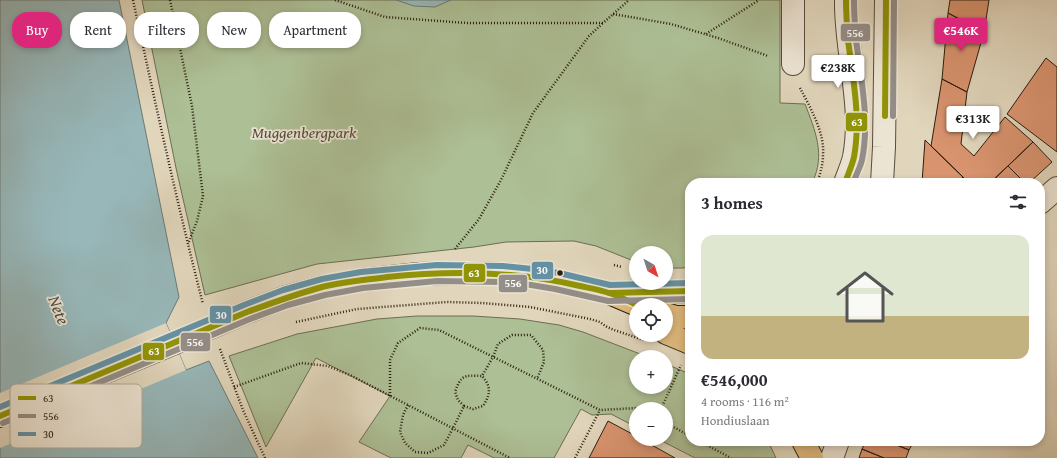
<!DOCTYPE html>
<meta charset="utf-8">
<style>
:root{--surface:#fff;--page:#f2f2f3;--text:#2b2b33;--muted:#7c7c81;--accent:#db2777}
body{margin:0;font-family:"Gentium Book Plus",serif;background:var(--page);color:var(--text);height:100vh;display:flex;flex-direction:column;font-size:15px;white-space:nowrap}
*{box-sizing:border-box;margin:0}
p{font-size:13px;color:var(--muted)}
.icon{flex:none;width:22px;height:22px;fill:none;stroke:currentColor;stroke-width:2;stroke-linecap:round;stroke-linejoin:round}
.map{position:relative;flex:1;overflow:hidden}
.panel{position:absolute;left:685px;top:178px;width:360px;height:268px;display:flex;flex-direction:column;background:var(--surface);border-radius:16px;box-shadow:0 2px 6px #0003}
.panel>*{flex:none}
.top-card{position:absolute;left:12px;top:12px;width:380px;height:36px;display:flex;gap:8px}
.needle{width:26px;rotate:141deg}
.tools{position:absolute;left:629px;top:246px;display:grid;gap:8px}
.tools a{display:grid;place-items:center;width:44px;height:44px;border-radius:50%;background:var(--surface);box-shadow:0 2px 6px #0003;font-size:20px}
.price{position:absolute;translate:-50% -34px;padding:0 9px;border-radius:4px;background:#fff;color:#222;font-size:13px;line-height:26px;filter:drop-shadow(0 1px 2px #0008)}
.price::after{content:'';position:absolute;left:50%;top:24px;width:12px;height:9px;margin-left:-6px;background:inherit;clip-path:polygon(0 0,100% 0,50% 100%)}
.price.current{background:var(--accent);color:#fff}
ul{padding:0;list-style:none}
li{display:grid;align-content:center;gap:8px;height:212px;padding:0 16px}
li span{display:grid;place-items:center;height:124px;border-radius:12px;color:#555}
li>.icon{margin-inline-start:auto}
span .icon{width:72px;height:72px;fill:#fffc;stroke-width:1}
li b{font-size:17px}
h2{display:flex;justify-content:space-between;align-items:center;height:48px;padding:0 16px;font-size:17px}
.chip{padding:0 14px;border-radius:16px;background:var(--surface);box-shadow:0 2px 6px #0003;font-size:14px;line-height:36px}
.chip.current{background:var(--accent);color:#fff}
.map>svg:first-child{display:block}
.green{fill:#adbf95;stroke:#6c6e52}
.water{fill:#97b7b9;stroke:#6b7a75}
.pier{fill:#e1d6bc}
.building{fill:#d9946f;stroke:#2a1e10}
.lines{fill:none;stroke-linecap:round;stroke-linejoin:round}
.minor-casing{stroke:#584c3b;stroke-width:24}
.tertiary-casing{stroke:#584c3b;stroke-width:24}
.primary-casing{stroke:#2a1e10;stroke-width:24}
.path{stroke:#2a1e10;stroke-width:2.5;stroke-dasharray:1 2;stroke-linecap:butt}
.minor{stroke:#ece4d3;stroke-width:22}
.tertiary{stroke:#ece4d3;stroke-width:22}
.primary{stroke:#e0bb7e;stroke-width:22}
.bus-1-casing{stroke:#ece4d3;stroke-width:9}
.bus-2-casing{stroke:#ece4d3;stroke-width:9}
.bus-3-casing{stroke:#ece4d3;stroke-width:9}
.bus-1{stroke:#919406;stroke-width:6}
.bus-2{stroke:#948e88;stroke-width:6}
.bus-3{stroke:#6492a5;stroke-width:6}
.bus-dot{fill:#2a1e10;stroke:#ece4d3;stroke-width:1.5}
.labels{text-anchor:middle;stroke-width:3.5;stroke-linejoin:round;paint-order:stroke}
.park-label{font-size:16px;font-style:italic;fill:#514e38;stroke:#ece4d3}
.water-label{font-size:17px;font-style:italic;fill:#4b4c43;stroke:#ece4d3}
.key{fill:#ece4d3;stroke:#b2a998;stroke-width:1}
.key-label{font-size:11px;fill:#2a1e10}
.line-badge{stroke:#ece4d3;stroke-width:1.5}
.badge-label{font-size:11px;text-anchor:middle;font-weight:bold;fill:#fff}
</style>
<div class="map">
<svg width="1057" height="458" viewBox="0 0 1057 458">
<rect width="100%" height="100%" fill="#e1d6bc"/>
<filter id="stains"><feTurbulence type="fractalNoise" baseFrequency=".005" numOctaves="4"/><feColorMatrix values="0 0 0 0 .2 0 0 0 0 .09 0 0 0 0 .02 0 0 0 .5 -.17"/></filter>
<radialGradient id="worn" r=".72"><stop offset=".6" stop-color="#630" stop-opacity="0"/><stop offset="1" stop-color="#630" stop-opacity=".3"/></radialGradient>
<path class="green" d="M142,0h638v103l25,1c10,26 21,51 7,79h-122v84l-8,1h-16v-15h-30v9l-40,-16 -22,-5 -68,1 -32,5 -157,17 -112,31 -29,-127z
M417,316h56l47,3 39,6 24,7 65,25h-12v30h30v-23l24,10v67h78l8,17h-81l-37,-19h8v-30h-30v18l-25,-13 -19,1 -11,-6 -27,49h-60l-26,-13 -7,13h-70l-32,-16 31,-46 -74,-38 -50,89 -37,-91 68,-22 80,-15z"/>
<path class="water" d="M0,0h119l60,297 -13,26 20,47 23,-9 49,97h-258z
M396,0h55l-16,7 -21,-1z"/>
<path class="pier" d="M166,323l20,47 -186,78v-55z"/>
<path class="building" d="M950,0h39l-5,32 -36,-19z
M948,13l36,19 -17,60 -25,-13z
M1046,58l11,9v85l-50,-38z
M942,79l25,13 -6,52 13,12 31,-39 28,25 -43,41h-21l-38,-37z
M925,140l38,37 -6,6h-35z
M1033,142l19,20 -23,21h-4l-17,-17z
M1008,166l17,17h-35z
M963,177l6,6h-12z
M608,421l28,15v3h5l34,19h-86z
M866,441h21l22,9 -3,8h-22l-22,-9z
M887,441h27l-5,9z
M862,449l22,9h-25z"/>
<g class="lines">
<g class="minor-casing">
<path id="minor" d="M793,0v64
M1040,203l17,-15"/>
</g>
<g class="tertiary-casing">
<path id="tertiary" d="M845,183c3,-9 7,-17 9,-26 10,-53 -9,-105 -8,-157
M882,183l2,-36 2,-147
M832,458l6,-17"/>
</g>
<g class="primary-casing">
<path id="primary" d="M616,293l57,-1 17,-1
M666,314l10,3h14
M666,333l24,10
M0,416l175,-73 72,-31 39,-15 37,-10 39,-7 57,-6 35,-1 49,1 29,3 25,4 52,12 28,12
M803,441l9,17"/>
</g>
<path class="path" d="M133,0c22,102 44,203 70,304
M170,0l22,106 11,90 -6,25 -9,23
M335,0l50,17 82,6h136l26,-23
M613,14l58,10 47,14 50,18
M706,34l53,-34
M800,88c10,19 25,45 23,67 0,10 -3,19 -6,28
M455,249l24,-30 22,-39 32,-67 56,-77 14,-13
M614,265l8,2
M296,322l61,-13 90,-7 35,1 48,4 60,12 10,3 7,5 7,3 30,10
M220,349l23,61 22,48
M234,387l67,-24 27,3 24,10 158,82
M390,396v-36l8,-17 22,-15 19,2 161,80 37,-2 2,1
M408,405l-5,10 -3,17 5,11 10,9 13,1 16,-8 9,-17 11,-22 -6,-6 -3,-8c6,-17 9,-17 27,-16l11,-19 5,-13 14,-9h19l12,15 1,12 -7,17
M464,406l9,3 10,-3c7,-11 9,-19 -1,-30
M661,409l20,-44
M666,423l24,13
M699,441l32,17
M575,458l25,-48"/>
<use href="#minor" class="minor"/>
<use href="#tertiary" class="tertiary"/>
<use href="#primary" class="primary"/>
<g class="bus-1-casing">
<path id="bus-1" d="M885,116l1,-116
M845,183c3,-9 7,-17 9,-26 7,-39 -1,-78 -6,-117 -1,-13 -2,-27 -2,-40
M609,293l81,-2
M0,416l247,-104c25,-9 49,-18 75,-25 21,-5 43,-7 65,-10 65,-7 129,-6 193,9 9,2 20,4 29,7 10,3 19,8 28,12"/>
</g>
<g class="bus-2-casing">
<path id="bus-2" d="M893,116l1,-116
M853,183c3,-8 7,-15 9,-23 8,-40 -1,-81 -6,-120 -1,-13 -2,-27 -2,-40
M3,423l247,-104 38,-14 37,-10 38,-7 74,-7 65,1 29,3 24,4 53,12 82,-2"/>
</g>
<g class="bus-3-casing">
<path id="bus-3" d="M0,407l244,-102 39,-15 39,-11 39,-7 76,-7 66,1 30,3 26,4 51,12 80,-2"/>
</g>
<use href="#bus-1" class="bus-1"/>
<use href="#bus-2" class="bus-2"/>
<use href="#bus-3" class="bus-3"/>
</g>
<circle class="bus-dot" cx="560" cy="273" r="3.5"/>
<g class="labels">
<g class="park-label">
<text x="304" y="138">Muggenbergpark</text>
</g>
<g class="water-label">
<text transform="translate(59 310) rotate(68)" y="6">Nete</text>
</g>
</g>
<rect x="10" y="384" width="132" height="64" rx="6" class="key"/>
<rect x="18" y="396" width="18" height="4" fill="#919406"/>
<rect x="18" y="414" width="18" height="4" fill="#948e88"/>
<rect x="18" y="432" width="18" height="4" fill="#6492a5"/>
<g class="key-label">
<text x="43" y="402">63</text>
<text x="43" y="420">556</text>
<text x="43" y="438">30</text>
</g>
<g class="line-badge">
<rect x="840" y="23" width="31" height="19" rx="4" fill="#948e88"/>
<rect x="845" y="112" width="23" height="20" rx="4" fill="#919406"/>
<rect x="531" y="261" width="23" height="19" rx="4" fill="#6492a5"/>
<rect x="463" y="263" width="23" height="20" rx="4" fill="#919406"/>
<rect x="498" y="274" width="30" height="19" rx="4" fill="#948e88"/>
<rect x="209" y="305" width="23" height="19" rx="4" fill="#6492a5"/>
<rect x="180" y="332" width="31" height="20" rx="4" fill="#948e88"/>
<rect x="142" y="342" width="23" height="19" rx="4" fill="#919406"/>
</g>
<g class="badge-label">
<text x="855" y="37">556</text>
<text x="857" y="126">63</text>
<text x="542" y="274">30</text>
<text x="474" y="277">63</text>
<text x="513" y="287">556</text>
<text x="221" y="319">30</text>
<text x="195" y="346">556</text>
<text x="154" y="355">63</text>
</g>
<rect width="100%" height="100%" filter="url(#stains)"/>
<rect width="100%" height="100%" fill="url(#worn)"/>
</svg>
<div class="tools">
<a><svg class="needle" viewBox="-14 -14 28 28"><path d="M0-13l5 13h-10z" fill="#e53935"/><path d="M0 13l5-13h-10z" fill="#7c7c81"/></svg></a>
<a><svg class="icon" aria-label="locate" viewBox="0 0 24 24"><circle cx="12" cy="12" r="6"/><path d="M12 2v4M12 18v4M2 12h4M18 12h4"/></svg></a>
<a>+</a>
<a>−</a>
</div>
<b class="price current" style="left:961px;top:52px">€546K</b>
<b class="price" style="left:838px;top:89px">€238K</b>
<b class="price" style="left:973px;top:140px">€313K</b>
<div class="top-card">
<a class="chip current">Buy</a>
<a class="chip">Rent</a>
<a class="chip">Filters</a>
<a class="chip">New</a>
<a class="chip">Apartment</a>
</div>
<section class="panel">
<h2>3 homes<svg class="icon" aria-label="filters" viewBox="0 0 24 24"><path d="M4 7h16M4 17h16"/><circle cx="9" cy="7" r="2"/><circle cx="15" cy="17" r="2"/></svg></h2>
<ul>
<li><span style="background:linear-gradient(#dfe7d0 65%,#c2b280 0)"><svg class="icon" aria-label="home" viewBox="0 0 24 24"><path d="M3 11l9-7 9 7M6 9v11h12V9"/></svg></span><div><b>€546,000</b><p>4 rooms · 116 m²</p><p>Hondiuslaan</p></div></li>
</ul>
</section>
</div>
